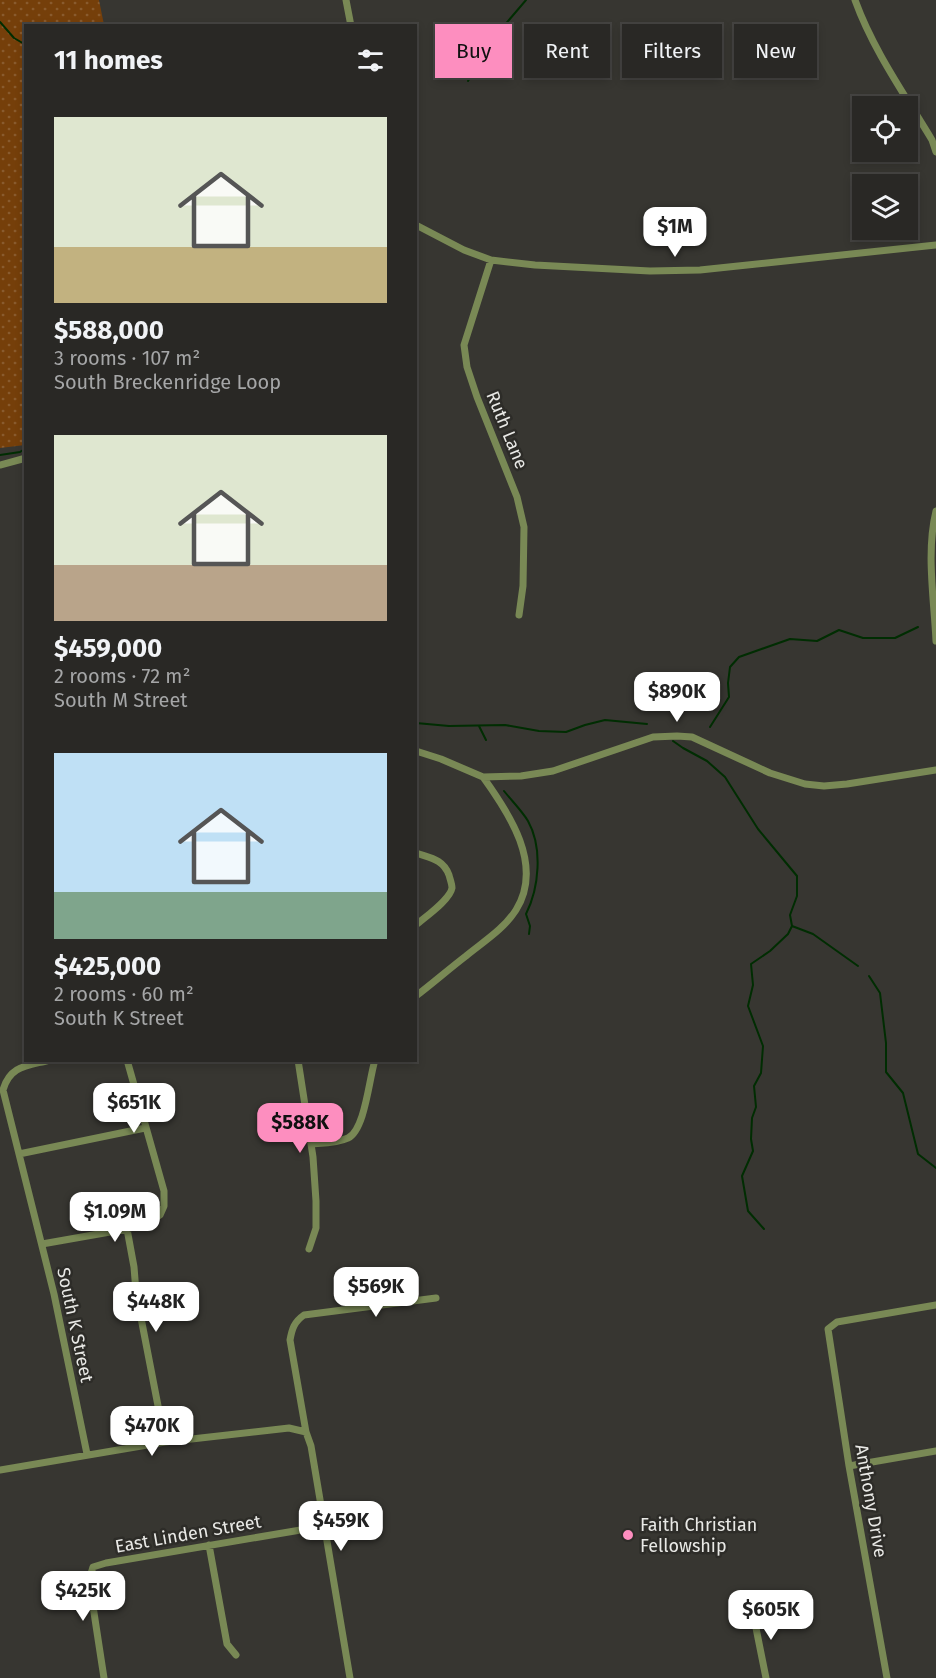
<!DOCTYPE html>
<meta charset="utf-8">
<style>
:root{--surface:#292825;--page:#31302d;--text:#f1f3f6;--muted:#a5a6a7;--line:#454442;--accent:#fd8ebf}
body{margin:0;font-family:"Fira Sans",sans-serif;background:var(--page);color:var(--text);height:100vh;display:flex;flex-direction:column;font-size:22px;white-space:nowrap}
*{box-sizing:border-box;margin:0}
p{font-size:20px;color:var(--muted)}
.icon{flex:none;width:33px;height:33px;fill:none;stroke:currentColor;stroke-width:2;stroke-linecap:round;stroke-linejoin:round}
.map{position:relative;flex:1;overflow:hidden}
.side{position:absolute;left:24px;top:24px;width:393px;height:1038px;display:flex;flex-direction:column;background:var(--surface);border-radius:0px;box-shadow:0 3px 9px #0003,0 0 0 2px var(--line)}
.side>*{flex:none}
.top-card{position:absolute;left:435px;top:24px;width:411px;height:54px;display:flex;gap:12px}
.fabs{position:absolute;left:852px;top:96px;display:grid;gap:12px}
.fabs a{display:grid;place-items:center;width:66px;height:66px;border-radius:0px;background:var(--surface);box-shadow:0 3px 9px #0003,0 0 0 2px var(--line);font-size:30px}
.price{position:absolute;translate:-50% -51px;padding:0 14px;border-radius:12px;background:#fff;color:#222;font-size:20px;line-height:39px;filter:drop-shadow(0 2px 3px #0008)}
.price::after{content:'';position:absolute;left:50%;top:36px;width:18px;height:14px;margin-left:-9px;background:inherit;clip-path:polygon(0 0,100% 0,50% 100%)}
.price.selected{background:var(--accent);color:#111}
ul{padding:0;list-style:none}
li{display:grid;align-content:center;gap:12px;height:318px;padding:0 30px}
li span{display:grid;place-items:center;height:186px;border-radius:0px;color:#555}
li>.icon{margin-inline-start:auto}
span .icon{width:108px;height:108px;fill:#fffc;stroke-width:1}
li b{font-size:26px}
h2{display:flex;justify-content:space-between;align-items:center;height:72px;padding:0 30px;font-size:26px}
.tag{padding:0 21px;border-radius:0px;background:var(--surface);box-shadow:0 3px 9px #0003,0 0 0 2px var(--line);font-size:21px;line-height:54px}
.tag.selected{background:var(--accent);color:#111}
.map>svg:first-child{display:block}
.park{fill:url(#park-dots)}
.lines{fill:none;stroke-linecap:round;stroke-linejoin:round}
.stream{stroke:#002d02;stroke-width:2}
.street{stroke:#798955;stroke-width:7}
.poi-dot{fill:#fd8ebf;stroke:#2d2c28;stroke-width:2}
.labels{text-anchor:middle;stroke-width:5;stroke-linejoin:round;paint-order:stroke}
.street-label{font-size:18px;fill:#e9e9e6;stroke:#2d2c28}
.poi-label{font-size:18px;fill:#e9e9e6;stroke:#2d2c28;text-anchor:start}
</style>
<div class="map">
<svg width="936" height="1678" viewBox="0 0 936 1678">
<defs>
<pattern id="park-dots" width="8" height="8" patternUnits="userSpaceOnUse" patternTransform="scale(1.5)"><rect width="8" height="8" fill="#753f0a"/><path d="M2 2h.1M6 6h.1" fill="none" stroke="#895b2e" stroke-width="1.8" stroke-linecap="round"/></pattern>
</defs>
<rect width="100%" height="100%" fill="#373631"/>
<path class="park" d="M0,0h99l5,25 -78,1 -1,419 -25,3z"/>
<g class="lines">
<path class="stream" d="M0,22l14,16 12,7
M468,81l23,-40 35,-41
M0,455l20,-3 6,-4
M416,723l33,3 56,-1 34,6 27,1 19,-7 20,-5 42,4
M479,726l7,14
M710,727l19,-30 -1,-14 2,-16 9,-10 51,-18 27,2 22,-11 24,8h32l23,-11
M673,741l10,7 24,13 18,16 33,52 39,47v20l-7,19 2,11 -4,8 -18,17 -19,13 2,21 -5,21 15,40 -2,27 -7,13 2,21 -4,11 -1,21 2,12 -11,25 6,35 16,18
M504,791c8,10 18,20 24,30 15,27 11,67 -2,93l4,12 -1,8
M792,926l21,8 45,32
M869,976l11,17 6,50v29l17,21 15,61 18,14"/>
<path class="street" d="M346,0l5,26
M855,0c18,50 50,95 77,140l4,12
M416,225l48,25 27,10 44,5 115,6 50,-1 236,-25
M491,260l-27,85 3,22 10,30 40,100 7,30 -1,59 -4,29
M0,465l26,-7
M936,511c-10,41 -2,87 0,130
M416,751l25,8 42,18 38,-1 32,-5 100,-34 24,-1 15,1 78,36 35,11 19,2 23,-2 89,-14
M416,853c14,5 27,6 33,22 1,4 3,9 3,13 -2,12 -27,29 -36,37
M416,996c17,-13 33,-27 50,-40 17,-14 38,-27 50,-46 28,-45 -7,-97 -33,-133
M50,1060c-22,6 -40,5 -47,30l51,204 33,160
M298,1060l15,97 3,44v27l-7,21
M311,1144c12,-1 26,-1 37,-6 17,-8 21,-59 27,-78
M19,1154l126,-26
M127,1229l7,38 2,25 29,150
M42,1244l85,-15 23,-7 10,-7 4,-9v-15l-37,-131
M849,1466l87,-15
M0,1470l165,-28 124,-14 17,4
M209,1545l18,99 9,11
M752,1608l14,70
M104,1678l-15,-98 4,-13 13,-4 218,-37
M350,1678l-39,-232 -5,-14 -16,-92c2,-11 4,-18 14,-25l132,-17
M887,1678l-38,-212 -21,-137 9,-7 99,-17"/>
</g>
<circle class="poi-dot" cx="628" cy="1535" r="6"/>
<g class="labels">
<g class="street-label">
<text transform="translate(507 430) rotate(68)" y="6">Ruth Lane</text>
<text transform="translate(75 1325) rotate(78)" y="6">South K Street</text>
<text transform="translate(871 1501) rotate(80)" y="6">Anthony Drive</text>
<text transform="translate(188 1534) rotate(-10)" y="6">East Linden Street</text>
</g>
<g class="poi-label">
<text x="640" y="1531">Faith Christian<tspan x="640" dy="21">Fellowship</tspan></text>
</g>
</g>
</svg>
<div class="fabs">
<a><svg class="icon" aria-label="locate" viewBox="0 0 24 24"><circle cx="12" cy="12" r="6"/><path d="M12 2v4M12 18v4M2 12h4M18 12h4"/></svg></a>
<a><svg class="icon" aria-label="layers" viewBox="0 0 24 24"><path d="M12 4l9 5-9 5-9-5zM3 14l9 5 9-5"/></svg></a>
</div>
<b class="price" style="left:675px;top:258px">$1M</b>
<b class="price" style="left:677px;top:723px">$890K</b>
<b class="price" style="left:134px;top:1134px">$651K</b>
<b class="price selected" style="left:300px;top:1154px">$588K</b>
<b class="price" style="left:115px;top:1243px">$1.09M</b>
<b class="price" style="left:376px;top:1318px">$569K</b>
<b class="price" style="left:156px;top:1333px">$448K</b>
<b class="price" style="left:152px;top:1457px">$470K</b>
<b class="price" style="left:341px;top:1552px">$459K</b>
<b class="price" style="left:83px;top:1622px">$425K</b>
<b class="price" style="left:771px;top:1641px">$605K</b>
<div class="top-card">
<a class="tag selected">Buy</a>
<a class="tag">Rent</a>
<a class="tag">Filters</a>
<a class="tag">New</a>
</div>
<section class="side">
<h2>11 homes<svg class="icon" aria-label="filters" viewBox="0 0 24 24"><path d="M4 7h16M4 17h16"/><circle cx="9" cy="7" r="2"/><circle cx="15" cy="17" r="2"/></svg></h2>
<ul>
<li><span style="background:linear-gradient(#dfe7d0 70%,#c2b280 0)"><svg class="icon" aria-label="home" viewBox="0 0 24 24"><path d="M3 11l9-7 9 7M6 9v11h12V9"/></svg></span><div><b>$588,000</b><p>3 rooms · 107 m²</p><p>South Breckenridge Loop</p></div></li>
<li><span style="background:linear-gradient(#dfe7d0 70%,#b9a48a 0)"><svg class="icon" aria-label="home" viewBox="0 0 24 24"><path d="M3 11l9-7 9 7M6 9v11h12V9"/></svg></span><div><b>$459,000</b><p>2 rooms · 72 m²</p><p>South M Street</p></div></li>
<li><span style="background:linear-gradient(#bfe0f5 75%,#7fa58c 0)"><svg class="icon" aria-label="home" viewBox="0 0 24 24"><path d="M3 11l9-7 9 7M6 9v11h12V9"/></svg></span><div><b>$425,000</b><p>2 rooms · 60 m²</p><p>South K Street</p></div></li>
</ul>
</section>
</div>
